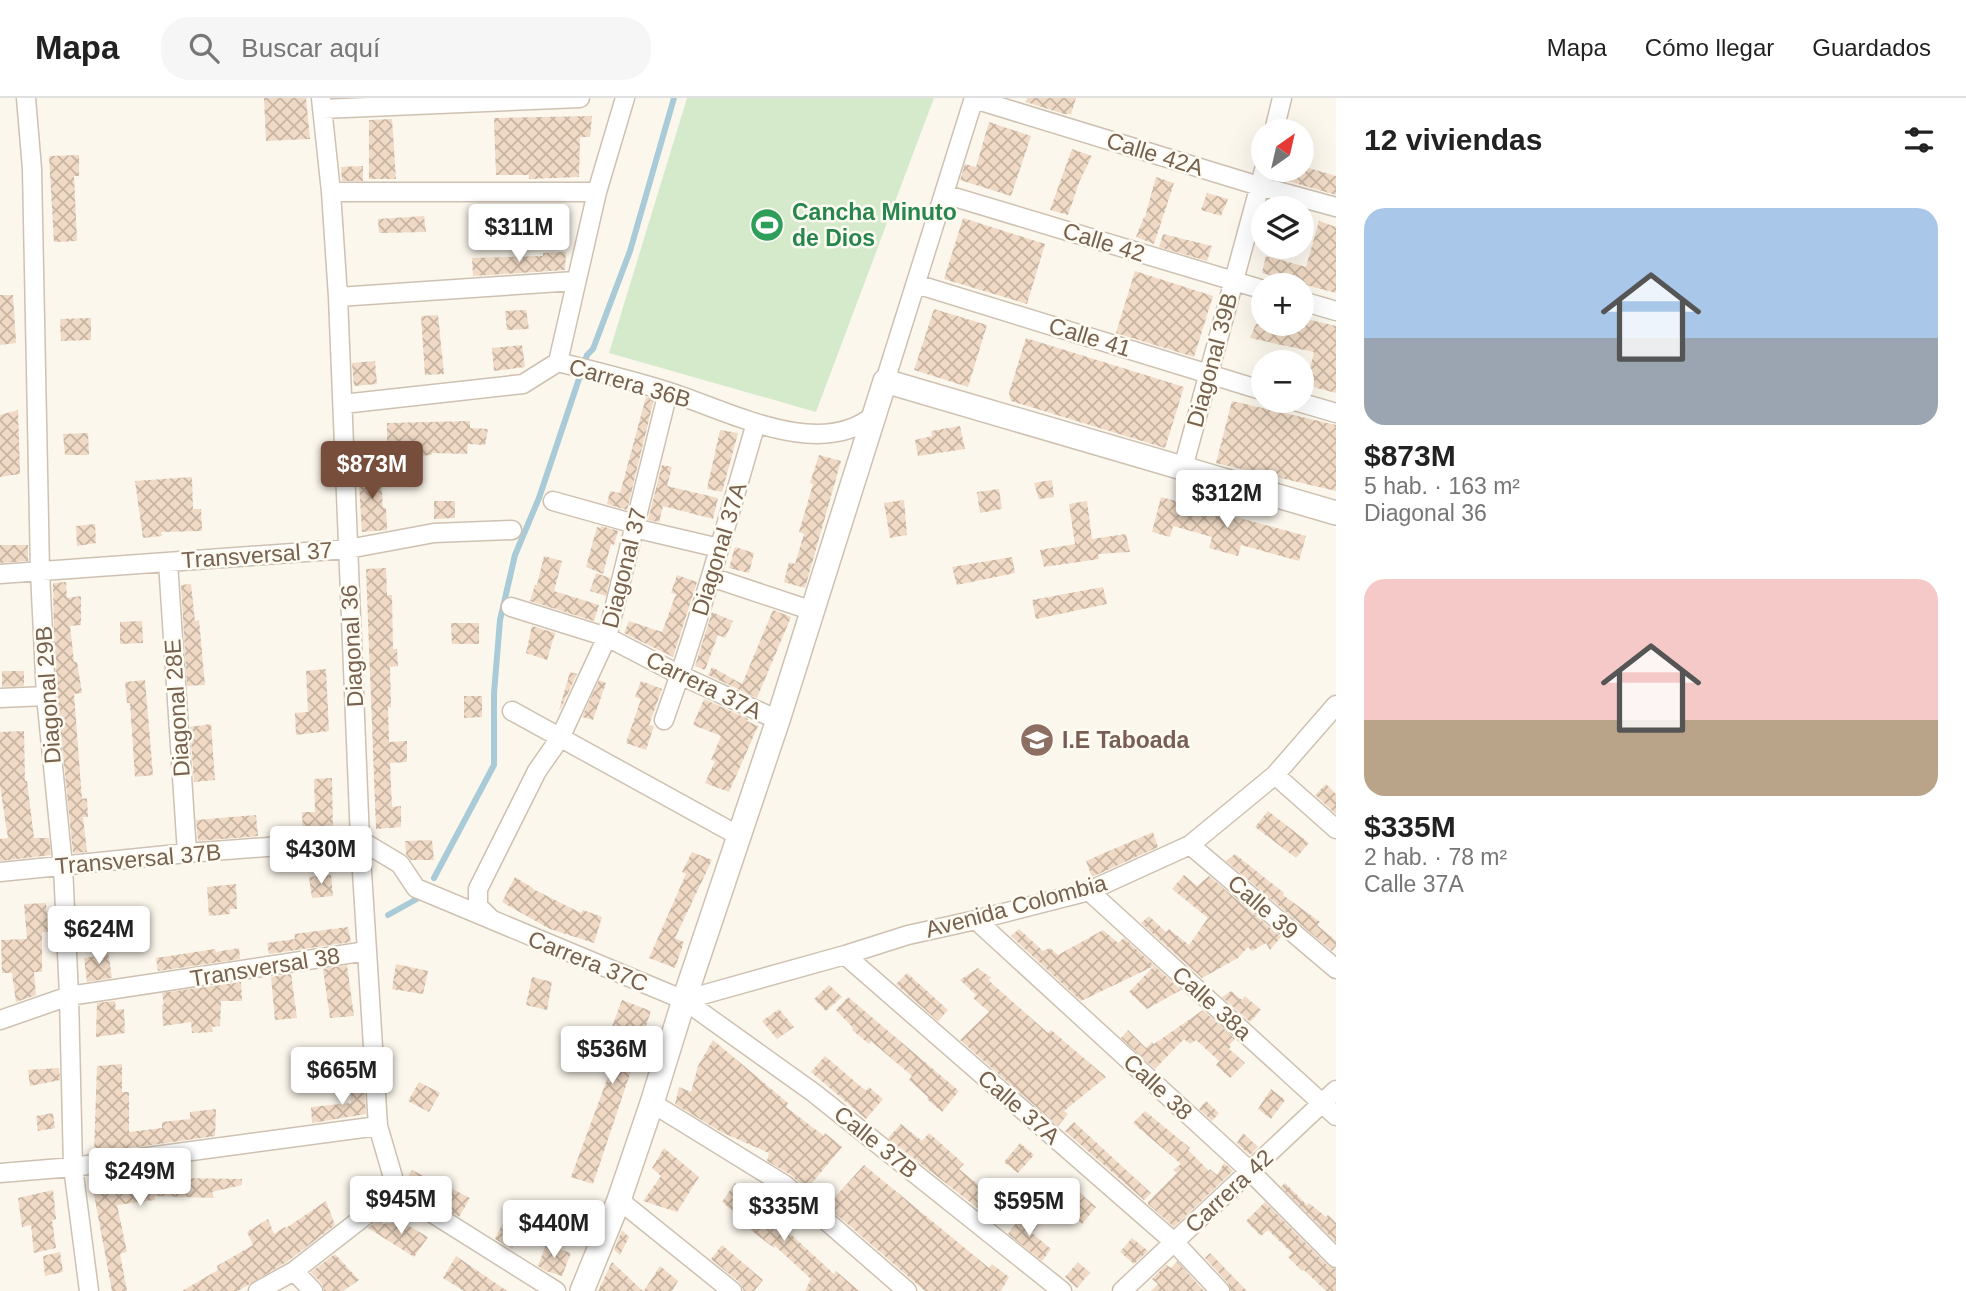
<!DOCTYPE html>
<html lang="es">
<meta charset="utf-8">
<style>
:root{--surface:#fff;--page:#f6f6f6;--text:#222;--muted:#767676;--line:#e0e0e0;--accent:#774e3b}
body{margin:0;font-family:Helvetica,sans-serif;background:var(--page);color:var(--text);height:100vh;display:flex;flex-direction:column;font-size:26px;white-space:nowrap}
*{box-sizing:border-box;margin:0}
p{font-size:23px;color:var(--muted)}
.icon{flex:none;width:38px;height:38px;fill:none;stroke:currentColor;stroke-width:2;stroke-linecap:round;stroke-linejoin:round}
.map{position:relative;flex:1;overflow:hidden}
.details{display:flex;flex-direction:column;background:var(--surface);width:630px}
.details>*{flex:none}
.needle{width:46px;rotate:34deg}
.tools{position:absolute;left:1251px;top:21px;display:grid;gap:14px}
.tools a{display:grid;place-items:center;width:63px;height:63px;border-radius:50%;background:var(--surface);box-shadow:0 7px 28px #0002;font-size:35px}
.price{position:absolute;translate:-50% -60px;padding:0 16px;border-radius:7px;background:#fff;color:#222;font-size:23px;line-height:46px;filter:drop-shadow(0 2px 4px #0008)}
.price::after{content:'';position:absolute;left:50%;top:42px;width:21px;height:16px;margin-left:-10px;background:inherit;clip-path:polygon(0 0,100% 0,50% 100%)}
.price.selected{background:var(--accent);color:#fff}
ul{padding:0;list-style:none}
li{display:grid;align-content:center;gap:14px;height:371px;padding:0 28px}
li span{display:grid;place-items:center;height:217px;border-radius:21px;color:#555}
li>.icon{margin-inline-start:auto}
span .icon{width:126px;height:126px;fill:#fffc;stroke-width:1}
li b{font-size:30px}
h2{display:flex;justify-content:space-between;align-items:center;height:84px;padding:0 28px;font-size:30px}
header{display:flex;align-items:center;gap:42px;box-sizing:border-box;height:98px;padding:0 35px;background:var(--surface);border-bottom:2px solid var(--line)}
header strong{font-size:33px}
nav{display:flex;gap:38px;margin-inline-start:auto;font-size:24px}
.search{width:490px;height:63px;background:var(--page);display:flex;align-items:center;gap:18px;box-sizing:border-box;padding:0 24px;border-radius:28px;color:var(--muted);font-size:26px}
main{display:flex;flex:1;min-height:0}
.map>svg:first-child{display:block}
.garden{fill:#d5eacb}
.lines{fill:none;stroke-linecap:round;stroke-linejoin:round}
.stream{stroke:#a8cbd7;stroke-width:6}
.building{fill:url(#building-cross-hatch)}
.minor-casing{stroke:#cec1b1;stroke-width:21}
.tertiary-casing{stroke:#cec1b1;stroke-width:26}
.minor{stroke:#fff;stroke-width:18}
.tertiary{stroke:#fff;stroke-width:23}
.labels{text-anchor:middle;stroke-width:5;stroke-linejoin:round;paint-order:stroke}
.street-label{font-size:23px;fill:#77614f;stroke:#fefbf3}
.leisure-label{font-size:23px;font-weight:bold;fill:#27864d;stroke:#fefbf3;text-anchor:start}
.education-label{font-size:23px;font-weight:bold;fill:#785e54;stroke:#fefbf3;text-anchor:start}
</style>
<header>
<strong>Mapa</strong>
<div class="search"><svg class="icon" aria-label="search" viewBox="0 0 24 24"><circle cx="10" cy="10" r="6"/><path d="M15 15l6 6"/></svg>Buscar aquí</div>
<nav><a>Mapa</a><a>Cómo llegar</a><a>Guardados</a></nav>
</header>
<main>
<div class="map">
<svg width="1336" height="1193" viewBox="0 0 1336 1193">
<defs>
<pattern id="building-cross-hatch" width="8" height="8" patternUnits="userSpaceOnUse" patternTransform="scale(1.75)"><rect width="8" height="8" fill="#f0dac5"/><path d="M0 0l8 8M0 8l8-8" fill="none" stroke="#c7b4a2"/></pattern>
</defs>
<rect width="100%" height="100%" fill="#fcf7ed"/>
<path class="garden" d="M687,0h247l-118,314 -207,-59z"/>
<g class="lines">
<path class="stream" d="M434,780l60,-113v-72l6,-73 15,-65 24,-57 48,-143 6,-6 37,-98 44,-153
M388,817l36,-20"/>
</g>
<path class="building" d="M264,0h42l4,41 -44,2z
M1027,0h49l-5,16h-7l-38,-12z
M592,18l-2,21h-10l-1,40 -50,2v-4h-33l-2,-57z
M392,21l4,60h-27v-59z
M989,24l42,14 -20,60 -51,-16 5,-16 11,3z
M1072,51l20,7 -12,24 -12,35 -18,-5z
M79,57v21h-5l3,65 -23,1 -5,-86z
M363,68v15h-21l-1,-14z
M1302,68l34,10v19l-62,-18 1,-7h27z
M1156,79l18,6 -20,61 -18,-7 8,-20h1z
M1207,95l21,6 -7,17 -20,-6z
M424,118l2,16 -47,1 -1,-14z
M963,120l82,26 -18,60 -83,-25z
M1319,123l17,6v66l-74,-20 4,-17 40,11z
M1163,136l49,12 -5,15 -48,-14z
M566,154l-1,18 -92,6 -1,-18 71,-2v-3z
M1135,173l78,25 -19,61 -78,-24z
M0,197h13l3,48 -16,2z
M934,211l53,16 -19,62 -54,-17z
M526,212l3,19 -22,1 -2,-19z
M438,217l6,59 -19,1 -4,-59z
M91,220v22l-30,1 -1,-22z
M1302,220l34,8v67l-30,-8 8,-33 -64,-14 6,-14h46z
M1026,240l158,49 -19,61 -154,-47 -2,-8z
M522,247l3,22 -31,4 -2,-23z
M375,263l2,23 -23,2 -2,-23z
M646,299l8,2 -27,111 -20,-6 3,-13 10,2z
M1232,303l104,24v66l-120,-28z
M18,312l2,64 -20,3v-62z
M470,323v7l18,1 -3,16 -17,-1 -1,10 -35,-1v2l-15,1v-12l-30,1v-22z
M960,328l5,23 -47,7 -3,-16 17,-4 -1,-5z
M720,332l18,3 -16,59 -15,-3z
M88,335l1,22h-24l-2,-21z
M819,357l22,6 -36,127 -21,-6 5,-20 6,2 9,-30 -5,-2 14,-48 -3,-1z
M662,367l10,2 -5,19 51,12 -5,21 -50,-13 -4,16 -11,-2z
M358,369l22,2 3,39h3l1,22 -25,2z
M192,379l1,32h8l1,22 -41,1 1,4 -19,2 -8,-57z
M1052,382l2,17 -15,2 -5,-16z
M999,391l3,20 -22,4 -3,-21z
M1161,399l145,39 -7,25 -58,-16 -3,11 -29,-8 3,-11 -39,-11 -3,11 -18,-5z
M904,402l3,35 -17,3 -6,-35z
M434,403h21v17l-21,1z
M1087,403l5,38 34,-5 4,18 -32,2 1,5 -55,8 -4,-17 35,-6 -6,-40z
M95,426l1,19 -19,3 -1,-20z
M601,428l17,5 -4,14 -3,-1 -8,30 -17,-7 11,-40 4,1z
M0,447h28v16l-28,2z
M735,449l19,6 -5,20 -20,-5z
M544,458l18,5 -8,30 45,14 -5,16 -64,-20 5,-16h2z
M1012,459l3,16 -58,12 -5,-18z
M386,470l1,27h5l1,54h4l1,17 -8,1 1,40h-3l1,35 18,-1v21l-17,1 2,44 9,-1v21l-25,2 -10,-260z
M596,475l14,5 -4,18 -16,-5z
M677,477l20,7 -24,75 -49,-24 5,-12 33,11 14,-38 -5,-1z
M66,484l1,16 14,-2v29l-11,1 4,36h3l5,31 -8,1 8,105 5,-1 1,19h-5l4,35 -14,1 -16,-158 -3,-61 -1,-51z
M191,486l4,37 4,-1 6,65 -18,1 -6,-101z
M1103,489l4,17 -71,15 -4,-19z
M773,512l18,7 -34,81 -49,-23 4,-8 30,17z
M712,514l21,9 -8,17 -7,-3 -13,35 -10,-4z
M142,523l1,22 -23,1v-22z
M451,525h28v21h-27z
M532,528l23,7 -8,27 -21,-7z
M326,571l3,62 -33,4 -1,-22 13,-1 -2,-41z
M2,573h22v15l-22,1z
M570,574l7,2 -17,36h-1z
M145,582l8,95 -18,2 -5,-74h-3l-2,-21z
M599,582l7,3 -13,37 -11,-3z
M641,583l21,8 -13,36 5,1 -8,24 -20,-7 15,-44 -6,-2z
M464,598h18v21l-18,1z
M704,601l44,20 -1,2 11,5 -29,66 -24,-9 10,-22 -4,-1 10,-24 -28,-11z
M211,626l4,56 -21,2 -4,-55z
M24,633l1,50h2l7,57h15l2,17 -51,6v-22l8,-1 -8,-52v-54z
M332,680l1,53 -30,2 -1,-21h13l-1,-33z
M1326,686l10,10v20l-21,-19z
M1268,713l41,32 -13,15 -41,-31z
M256,717l2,21 -60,5 -2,-21z
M1153,734l5,15 -66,30 -6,-16z
M432,742l2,20h-23l-5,-6 -1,-13z
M692,754l20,8 -37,78 9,4 -9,26 -26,-10 37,-84 -4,-2z
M1235,756l49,39 -1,2 37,27 -3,3 19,16v5l-4,5 -106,-90z
M331,777l2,21 -21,2 -3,-21z
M1184,777l13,11 12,-10 72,61 -11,13 -4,-7 -14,8 -4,-4 -10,11 -36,20 -61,-55 8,-7 17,16 3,-3 20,16 19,-27 -36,-29z
M515,779l18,11v1l48,24 2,-3 19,7 -8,26 -44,-14 -48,-27z
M236,786l1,25h-7v5l-21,2 -2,-29z
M46,805l2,29h-6v40h-8l2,23 -20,7 -4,-29h-10l-1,-33 26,-1 -3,-35z
M348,829l3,15 -82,12 -2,-11 28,-4 -1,-5z
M1019,831l24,22 7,-3 8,7 45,-25 15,13 6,-5 57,52 -34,19 -18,-17 25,-26 -73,35 -70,-65z
M98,847h9l5,33 -25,4 -3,-24 14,-2z
M239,850l1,11 -82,12 -2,-13 59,-9 1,3z
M396,866l32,7 -5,23 -31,-5z
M347,867l7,51 -24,2 -7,-49z
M978,870l13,10 -3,2 60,53 3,-3 55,47 -42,34 4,3 -10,12 -98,-86 29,-28 -16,-14 3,-3 -16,-15z
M907,875l41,37 -10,11 -42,-37z
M291,876l6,44 -22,2 -4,-43z
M532,879l20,5 -5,28 -21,-5z
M241,884l1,19h-21l-1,25 -8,1 1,5 -21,1 -1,-11 -28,4 -1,-21 2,-1 -2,-11z
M829,887l13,12 -16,14 -12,-12z
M1231,893l11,9 3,-4 16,14 -11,12 -28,-25z
M848,899l111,94 -17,21 -15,-13 1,-2 -19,-17 3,-4 -41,-35 -2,3 -17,-14 1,-2 -17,-18z
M622,902l29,11 -58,173 -22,-7 41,-111 -13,-5z
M115,903l1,9 8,-1 1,24 -29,4 1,-34z
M779,911l15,18 -17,12 -15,-18z
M1203,912l32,29 -6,6 2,1 -2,3 16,14 -15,15 -14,-13 3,-4 -23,-21 -6,4 -6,-5 -29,30 -34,-31 7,-8 18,18 6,-6 2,2z
M713,942l75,63 -2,4 38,29 1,-3 17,14 -35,42 -16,-14 -24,-14 2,-8 -48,-21 -46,-28 4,-17 12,5 7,-26z
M825,958l41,35 3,-4 14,12 -17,20 -55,-47z
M122,966v28h7v40l33,-4v-6l28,-3v-7l26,-3 -1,27 -121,17 3,-87z
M59,970l1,12 -30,6 -2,-16z
M419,984l21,11 -11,19 -21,-11z
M364,986l2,30 -54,9 -1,-16 40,-4 -1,-18z
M1271,991l14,11 -14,19 -13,-10z
M1206,1003l13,12 -7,8 -13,-12z
M1145,1013l45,37 -2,2 21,21 1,-2 7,6 7,-12 9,8 -59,56 -26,-23v-2l29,-29 -4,-3 8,-6 -48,-41z
M53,1015l2,15 -17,3 -2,-15z
M1074,1024l77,71 -7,7 -79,-69z
M901,1026l21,17 7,-8 35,31 -5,5 37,30 -12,14 -96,-75z
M1243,1035l15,14 -8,8 -13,-12z
M1020,1045l14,12 -16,18 -14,-11z
M664,1050l35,29 -22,35 -34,-11 18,-25 -9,-8z
M864,1067l125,103 3,-4 17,13 -8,14h-76l-98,-85z
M412,1072l36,19 1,-2 21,11 -11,19 -52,-33 -1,-4z
M93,1079l149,2v6l-30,7 2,6 -60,-2 1,4 -38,5 10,47 -7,2 7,37h-15l-19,-102z
M735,1085l99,91 2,-3 23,20h-54l6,-12 -36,-33 -1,2 -34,-26 2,-3 -20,-17z
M1285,1085l22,22 2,-2 17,14 2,-2 8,8v19l-55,-55z
M53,1092l3,29 -4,1 4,28 -22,5 -3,-28 -9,2 -4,-29z
M1080,1095l16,14 -14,17 -16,-14z
M326,1103l9,24 -47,36 -50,30h-56l36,-21 -1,-4 36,-21 -6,-13 21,-13 6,15 11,-7 1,1z
M1265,1104l63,64 8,3v22h-10l-22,-21 -2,1 -14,-14 4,-4 -24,-23 -7,6 -15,-15z
M1023,1116l15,12 -6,7 19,16 -9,12 -34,-27z
M506,1119l18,9 -12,23 -17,-10z
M381,1120l1,6 20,-2 26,15 -14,20 -46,-29z
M622,1132l7,7 -9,18 -6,-5z
M1132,1140l16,13 -14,13 -14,-12z
M546,1147l25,8 -9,23 -16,-5 -8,-5z
M722,1147l41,35 -9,11h-10l-5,-9 -28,-23z
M60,1154l3,20 -18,4 -2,-20z
M1210,1155l37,38h-16l-3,-8 -23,-25z
M335,1156l24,26 -16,11h-19l-2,-7 -11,-12z
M456,1158l51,35h-43l-21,-13z
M1177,1163l27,30h-53l7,-7 -6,-5 14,-14 5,3z
M612,1164l31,29h-45z
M1078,1164l12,11 -13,15 -12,-11z
M660,1168l18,15 -6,10h-28z"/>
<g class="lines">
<g class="minor-casing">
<path id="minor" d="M26,0l6,71 8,403 6,124 17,170 6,130 4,171 16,124
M321,0l10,94 7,105 22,543 18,286 19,65
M974,1l285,87 77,21
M322,11l258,-11
M1274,33l8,-33
M331,94h266
M944,96l320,96
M916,186l348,107
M338,199l237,-16
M1302,203l34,10
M558,264l39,-170 28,-94
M885,283l89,-283
M1295,303l41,12
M343,306l180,-20 35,-22c36,9 73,18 108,29 59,18 153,71 208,24
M1183,370l81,-298
M553,403l82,23
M634,430l85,20
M168,464l19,291
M0,476l348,-25 86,-16 78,-3
M711,479l102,34
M511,509l96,30 73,38 98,45
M0,600l46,-2
M512,613l227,125
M664,622c35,-98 63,-198 92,-297
M1275,677l61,54
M1190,747l146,124
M0,774l187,-19 173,-13 40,24 16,24 268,112 130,93 248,198
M1089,793l247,225
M490,820l-12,-12v-17l59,-118 23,-33 47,-101 61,-245
M976,822l275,252 85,86
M845,857l329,287 46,49
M684,902l161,-45 63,-20 68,-15 113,-29 101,-46 85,-70 61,-70
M0,922l69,-24 298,-45
M652,1005l133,82 122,106
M0,1075l73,-6 305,-41
M397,1093l159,100
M619,1102l113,91
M294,1173l19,20
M258,1193l36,-20 103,-80
M1122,1193l214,-201"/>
</g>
<g class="tertiary-casing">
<path id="tertiary" d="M582,1193l37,-91 33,-97 32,-103 94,-280 107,-339 451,132"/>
</g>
<use href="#minor" class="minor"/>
<use href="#tertiary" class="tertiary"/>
</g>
<defs>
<g id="stadium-disc" transform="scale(1.75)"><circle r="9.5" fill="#2e9e5b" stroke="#fefbf3"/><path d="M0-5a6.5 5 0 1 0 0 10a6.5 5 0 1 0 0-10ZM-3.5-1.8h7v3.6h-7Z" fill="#fff"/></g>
<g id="school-disc" transform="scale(1.75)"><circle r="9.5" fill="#8d6e63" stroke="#fefbf3"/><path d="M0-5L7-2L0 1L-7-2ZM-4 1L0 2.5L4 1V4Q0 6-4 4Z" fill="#fff"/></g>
</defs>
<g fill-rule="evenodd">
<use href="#stadium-disc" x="767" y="127"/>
<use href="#school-disc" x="1037" y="642"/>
</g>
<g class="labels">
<g class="street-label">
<text transform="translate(1155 56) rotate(17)" y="8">Calle 42A</text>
<text transform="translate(1104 144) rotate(17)" y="8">Calle 42</text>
<text transform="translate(1090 239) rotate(17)" y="8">Calle 41</text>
<text transform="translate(1212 262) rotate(-75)" y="8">Diagonal 39B</text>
<text transform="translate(630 285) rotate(16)" y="8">Carrera 36B</text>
<text transform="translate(719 451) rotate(-73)" y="8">Diagonal 37A</text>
<text transform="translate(257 457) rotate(-4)" y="8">Transversal 37</text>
<text transform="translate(624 470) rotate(-76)" y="8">Diagonal 37</text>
<text transform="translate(352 548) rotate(-93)" y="8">Diagonal 36</text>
<text transform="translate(704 587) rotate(26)" y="8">Carrera 37A</text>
<text transform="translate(48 597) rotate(-94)" y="8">Diagonal 29B</text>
<text transform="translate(177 610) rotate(-94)" y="8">Diagonal 28E</text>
<text transform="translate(138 761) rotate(-5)" y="8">Transversal 37B</text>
<text transform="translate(1016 808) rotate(-15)" y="8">Avenida Colombia</text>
<text transform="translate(1263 809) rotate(41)" y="8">Calle 39</text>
<text transform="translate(588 863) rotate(22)" y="8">Carrera 37C</text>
<text transform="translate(265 869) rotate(-9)" y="8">Transversal 38</text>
<text transform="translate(1212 905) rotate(42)" y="8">Calle 38a</text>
<text transform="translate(1158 989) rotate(43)" y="8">Calle 38</text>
<text transform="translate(1019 1009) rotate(41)" y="8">Calle 37A</text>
<text transform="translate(876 1044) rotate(39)" y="8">Calle 37B</text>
<text transform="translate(1229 1093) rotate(-43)" y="8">Carrera 42</text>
</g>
<g class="leisure-label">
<text x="792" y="122">Cancha Minuto<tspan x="792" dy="26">de Dios</tspan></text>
</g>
<g class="education-label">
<text x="1062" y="650">I.E Taboada</text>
</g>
</g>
</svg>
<div class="tools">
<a><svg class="needle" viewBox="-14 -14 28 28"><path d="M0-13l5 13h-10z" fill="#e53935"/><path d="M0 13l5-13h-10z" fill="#767676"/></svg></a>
<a><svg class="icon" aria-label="layers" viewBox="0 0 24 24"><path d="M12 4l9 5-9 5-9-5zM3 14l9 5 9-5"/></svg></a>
<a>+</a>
<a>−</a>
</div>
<b class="price" style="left:519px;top:166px">$311M</b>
<b class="price selected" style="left:372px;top:403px">$873M</b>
<b class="price" style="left:1227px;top:432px">$312M</b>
<b class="price" style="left:321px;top:788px">$430M</b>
<b class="price" style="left:99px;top:868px">$624M</b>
<b class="price" style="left:612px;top:988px">$536M</b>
<b class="price" style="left:342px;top:1009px">$665M</b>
<b class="price" style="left:140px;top:1110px">$249M</b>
<b class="price" style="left:401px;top:1138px">$945M</b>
<b class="price" style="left:1029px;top:1140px">$595M</b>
<b class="price" style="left:784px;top:1145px">$335M</b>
<b class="price" style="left:554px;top:1162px">$440M</b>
</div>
<section class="details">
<h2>12 viviendas<svg class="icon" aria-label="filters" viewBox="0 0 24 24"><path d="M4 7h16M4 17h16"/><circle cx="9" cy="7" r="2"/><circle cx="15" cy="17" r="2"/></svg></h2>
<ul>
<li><span style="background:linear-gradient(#a9c7e8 60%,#9aa5b1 0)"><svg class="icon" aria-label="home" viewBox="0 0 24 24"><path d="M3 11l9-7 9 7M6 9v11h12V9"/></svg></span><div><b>$873M</b><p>5 hab. · 163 m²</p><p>Diagonal 36</p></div></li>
<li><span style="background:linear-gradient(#f6c9c9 65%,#b9a48a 0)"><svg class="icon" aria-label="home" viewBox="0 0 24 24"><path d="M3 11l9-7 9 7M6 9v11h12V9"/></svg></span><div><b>$335M</b><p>2 hab. · 78 m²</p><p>Calle 37A</p></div></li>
</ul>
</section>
</main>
